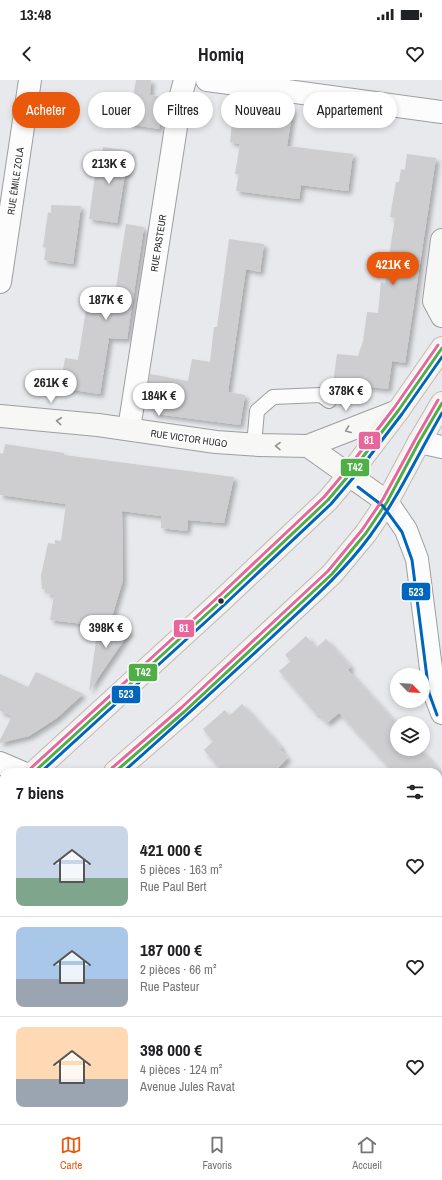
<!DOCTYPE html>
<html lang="fr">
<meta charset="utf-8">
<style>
:root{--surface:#fff;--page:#f2f2f2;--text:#202124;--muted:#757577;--line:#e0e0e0;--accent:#ea580c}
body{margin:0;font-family:"Archivo Narrow",sans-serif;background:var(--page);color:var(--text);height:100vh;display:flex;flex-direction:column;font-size:15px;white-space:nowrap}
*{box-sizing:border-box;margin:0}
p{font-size:13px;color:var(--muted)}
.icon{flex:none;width:22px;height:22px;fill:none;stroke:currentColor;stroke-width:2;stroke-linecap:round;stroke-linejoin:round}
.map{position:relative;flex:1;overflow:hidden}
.sheet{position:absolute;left:0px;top:688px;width:442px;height:356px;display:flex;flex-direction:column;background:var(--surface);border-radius:12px 12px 0 0;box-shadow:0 2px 6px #0003}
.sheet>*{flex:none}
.banner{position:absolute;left:12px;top:12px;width:418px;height:36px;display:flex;gap:8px}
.needle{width:26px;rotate:115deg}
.tools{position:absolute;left:390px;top:588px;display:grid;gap:8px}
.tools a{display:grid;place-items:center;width:40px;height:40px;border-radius:50%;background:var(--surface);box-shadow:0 2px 6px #0003;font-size:20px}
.price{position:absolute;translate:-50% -34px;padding:0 9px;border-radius:14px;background:#fff;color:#222;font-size:13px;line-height:26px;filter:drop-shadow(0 1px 2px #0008)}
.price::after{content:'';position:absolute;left:50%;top:24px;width:12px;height:9px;margin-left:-6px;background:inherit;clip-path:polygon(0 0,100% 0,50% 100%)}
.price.on{background:var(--accent);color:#fff}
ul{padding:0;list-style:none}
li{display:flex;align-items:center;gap:12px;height:100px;padding:0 16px}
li+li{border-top:1px solid var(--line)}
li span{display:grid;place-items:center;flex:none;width:112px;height:80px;border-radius:8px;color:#555}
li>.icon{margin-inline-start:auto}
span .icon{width:48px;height:48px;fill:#fffc;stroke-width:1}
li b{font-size:17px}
h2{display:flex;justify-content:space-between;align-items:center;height:48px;padding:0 16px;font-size:17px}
.tag{padding:0 14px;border-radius:18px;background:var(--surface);box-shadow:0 2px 6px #0003;font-size:14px;line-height:36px}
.tag.on{background:var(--accent);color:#fff}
.status{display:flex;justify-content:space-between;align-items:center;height:28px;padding:0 20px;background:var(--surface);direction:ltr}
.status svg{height:11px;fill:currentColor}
header{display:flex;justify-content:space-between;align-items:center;height:52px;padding:0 16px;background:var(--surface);font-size:18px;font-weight:700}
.tabs{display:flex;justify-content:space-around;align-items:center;height:56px;border-top:1px solid var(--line);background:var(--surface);font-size:11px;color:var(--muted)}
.tabs a{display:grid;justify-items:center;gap:2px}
.tabs .on{color:var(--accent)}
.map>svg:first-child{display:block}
.green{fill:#cadacc}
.building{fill:#ceced0;filter:url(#shadow)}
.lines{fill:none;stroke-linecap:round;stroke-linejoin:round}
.service-casing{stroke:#9d9ea0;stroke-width:16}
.minor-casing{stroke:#9d9ea0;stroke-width:24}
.secondary-casing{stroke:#9d9ea0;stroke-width:24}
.primary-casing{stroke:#bfbab6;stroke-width:24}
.service{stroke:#fcfcfc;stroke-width:14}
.minor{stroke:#fcfcfc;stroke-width:22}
.secondary{stroke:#f7f7f5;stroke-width:22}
.primary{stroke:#f4f1ef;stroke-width:22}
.bus-1-casing{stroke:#fff;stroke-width:6}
.bus-2-casing{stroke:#fff;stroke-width:6}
.bus-3-casing{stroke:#fff;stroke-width:6}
.bus-1{stroke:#50ae46;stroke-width:3}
.bus-2{stroke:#0065bd;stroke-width:3}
.bus-3{stroke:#e7679c;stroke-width:3}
.oneway{stroke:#919292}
.bus-dot{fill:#2b2c2e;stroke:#fff;stroke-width:1.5}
.labels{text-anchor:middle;stroke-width:3.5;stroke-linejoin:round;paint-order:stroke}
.street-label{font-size:10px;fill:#2b2c2e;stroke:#fff}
.line-badge{stroke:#fff;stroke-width:1.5}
.badge-label{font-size:11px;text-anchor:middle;font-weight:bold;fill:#fff}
</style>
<div class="status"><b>13:48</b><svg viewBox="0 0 49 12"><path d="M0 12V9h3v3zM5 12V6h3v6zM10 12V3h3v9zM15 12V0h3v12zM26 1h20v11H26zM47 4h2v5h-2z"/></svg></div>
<header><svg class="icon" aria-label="back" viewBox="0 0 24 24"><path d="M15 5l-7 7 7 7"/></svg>Homiq<svg class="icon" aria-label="heart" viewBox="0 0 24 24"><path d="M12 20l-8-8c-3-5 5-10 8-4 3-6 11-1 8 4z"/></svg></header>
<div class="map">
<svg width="442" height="1044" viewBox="0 0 442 1044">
<defs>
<filter id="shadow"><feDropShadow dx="3.5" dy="3.5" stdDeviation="2" flood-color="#0004"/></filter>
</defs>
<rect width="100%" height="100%" fill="#e8e9ec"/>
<path class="green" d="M442,938v106h-129l5,-4h120v-99z"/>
<path class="building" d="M136,0h15l-1,15 14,2 -5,32 -31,-5z
M259,24l34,4 -6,38 66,8 -5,37 -47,-6 -2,14 -63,-8 3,-17h-4l5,-30 -10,-2 3,-28 24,4z
M103,67l28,4 -3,23h-3l-8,49 -28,-4 8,-58 4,-3z
M407,74l29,4 -31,205 -13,-2 -4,28 -35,-4 -1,10 -20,-3 5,-38 21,2 5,-15 4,-29 11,1 3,-31 4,1 10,-66h-5l6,-35h3l2,-13 4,1z
M51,125l30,1 -8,58 -29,-4 2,-12 -3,-1 5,-35 3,1z
M126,144l18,3 -17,112 -18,-1 -9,56 -40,-6 5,-30 13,2 9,-57 12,2 2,-14 14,3z
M229,159l35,5 -4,28 -14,-3 -18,123 17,3 -5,30 -84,-11 -10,-11 4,-29 38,7 4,-22 18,3 4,-35h3z
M5,364l59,9v2l170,22 -10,46 -36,-3 -1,11 -26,-3v-12l-39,-5 1,69 -14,47 -59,-7 4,-25 -7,-1 1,-4 -6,-1 -1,-13 7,-33 7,1v-4l6,1 5,-37 -66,-9v-42l3,1z
M98,546l33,4 -42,61z
M306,556l10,12 10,-9 25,28 -3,3 49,54v25h23l21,23h-48l-54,-59 -12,10 -9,-9 -1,1 -38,-44 12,-10 -6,-6z
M36,592l47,22 -26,24 -28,18 -29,7v-3l12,-24 -12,-5v-37l28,13z
M242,624l40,44 -2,1 8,9 -14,14h-51l-19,-22 9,-9 -10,-12 22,-19 4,6z"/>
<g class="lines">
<g class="service-casing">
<path id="service" d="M254,365l3,-34 16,-14 48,-2 8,6"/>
</g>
<g class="minor-casing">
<path id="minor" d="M207,0l235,32
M0,202l30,-202
M129,349l52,-334 4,-15
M419,362l23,5
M387,422l19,28 11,29 17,133 8,21
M0,683l21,9
M438,880l4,2
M438,902l4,-3
M267,1044l5,-4"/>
</g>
<g class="secondary-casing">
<path id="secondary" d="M442,160l-8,61 8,15
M0,336l98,9 118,17 43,3 49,1 79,56
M308,366l90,-35"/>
</g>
<g class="primary-casing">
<path id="primary" d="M34,692l187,-171 107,-101 21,-25 49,-64 44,-63
M115,692l69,-60 148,-138 34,-41 21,-31 32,-60 23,-39
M0,722l4,-3
M0,794l4,-4"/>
</g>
<use href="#service" class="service"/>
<use href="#minor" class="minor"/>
<use href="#secondary" class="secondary"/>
<use href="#primary" class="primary"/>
<g class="bus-1-casing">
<path id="bus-1" d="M34,692l187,-171 107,-101 21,-25 49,-64 44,-63
M115,692l69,-60 148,-138 34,-41 21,-31 32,-60 23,-39"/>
</g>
<g class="bus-2-casing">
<path id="bus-2" d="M358,407l25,19 19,26 10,28 17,133 8,22
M41,692l183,-167 107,-101 22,-26 49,-64 40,-57
M123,692c50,-44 99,-89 148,-134 35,-33 71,-64 99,-102 28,-38 48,-82 72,-123"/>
</g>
<g class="bus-3-casing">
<path id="bus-3" d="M31,688l187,-171 106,-100 21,-25 49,-64 44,-63
M112,688l69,-60 147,-137 34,-41 21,-31 32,-59 23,-40"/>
</g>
<use href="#bus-1" class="bus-1"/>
<use href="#bus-2" class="bus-2"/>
<use href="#bus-3" class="bus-3"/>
</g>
<defs><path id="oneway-chevron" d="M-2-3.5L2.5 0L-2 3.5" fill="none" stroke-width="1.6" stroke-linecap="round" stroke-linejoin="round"/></defs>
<g class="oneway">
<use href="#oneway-chevron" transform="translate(59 341) rotate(-174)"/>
<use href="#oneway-chevron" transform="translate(348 350) rotate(159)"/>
<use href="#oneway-chevron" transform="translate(278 366) rotate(-179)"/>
</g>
<circle class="bus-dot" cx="221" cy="521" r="3.5"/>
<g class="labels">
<g class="street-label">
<text transform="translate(15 101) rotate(-82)" y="4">RUE ÉMILE ZOLA</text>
<text transform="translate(158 163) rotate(-81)" y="4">RUE PASTEUR</text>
<text transform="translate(189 358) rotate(8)" y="4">RUE VICTOR HUGO</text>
</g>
</g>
<g class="line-badge">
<rect x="358" y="351" width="23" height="19" rx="4" fill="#e7679c"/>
<rect x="340" y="378" width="30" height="19" rx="4" fill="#50ae46"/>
<rect x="401" y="502" width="30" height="19" rx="4" fill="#0065bd"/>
<rect x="173" y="539" width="22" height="19" rx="4" fill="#e7679c"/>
<rect x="128" y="583" width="30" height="19" rx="4" fill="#50ae46"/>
<rect x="111" y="605" width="30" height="19" rx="4" fill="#0065bd"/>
</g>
<g class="badge-label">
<text x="369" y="364">81</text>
<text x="355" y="391">T42</text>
<text x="416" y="516">523</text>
<text x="184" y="552">81</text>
<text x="143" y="596">T42</text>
<text x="126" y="618">523</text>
</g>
</svg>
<div class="tools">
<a><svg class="needle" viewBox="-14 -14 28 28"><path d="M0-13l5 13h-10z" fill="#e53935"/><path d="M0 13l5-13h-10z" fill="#757577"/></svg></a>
<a><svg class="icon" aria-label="layers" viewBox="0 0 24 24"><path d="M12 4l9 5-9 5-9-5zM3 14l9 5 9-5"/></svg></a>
</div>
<b class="price" style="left:109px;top:105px">213K €</b>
<b class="price on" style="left:393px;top:206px">421K €</b>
<b class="price" style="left:106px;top:241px">187K €</b>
<b class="price" style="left:51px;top:324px">261K €</b>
<b class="price" style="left:346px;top:332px">378K €</b>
<b class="price" style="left:159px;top:337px">184K €</b>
<b class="price" style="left:106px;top:569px">398K €</b>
<div class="banner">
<a class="tag on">Acheter</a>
<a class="tag">Louer</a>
<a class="tag">Filtres</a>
<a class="tag">Nouveau</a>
<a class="tag">Appartement</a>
</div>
<section class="sheet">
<h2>7 biens<svg class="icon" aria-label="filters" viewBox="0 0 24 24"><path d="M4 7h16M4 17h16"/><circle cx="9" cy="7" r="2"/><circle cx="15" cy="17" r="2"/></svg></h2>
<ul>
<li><span style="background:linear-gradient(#c9d6e8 65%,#7fa58c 0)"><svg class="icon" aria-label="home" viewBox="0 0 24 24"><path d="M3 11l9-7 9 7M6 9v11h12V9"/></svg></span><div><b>421 000 €</b><p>5 pièces · 163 m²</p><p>Rue Paul Bert</p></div><svg class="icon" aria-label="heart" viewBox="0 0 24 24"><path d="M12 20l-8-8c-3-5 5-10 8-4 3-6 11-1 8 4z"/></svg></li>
<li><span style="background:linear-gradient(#a9c7e8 65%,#9aa5b1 0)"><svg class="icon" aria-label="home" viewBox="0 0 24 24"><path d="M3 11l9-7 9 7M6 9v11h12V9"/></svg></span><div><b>187 000 €</b><p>2 pièces · 66 m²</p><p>Rue Pasteur</p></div><svg class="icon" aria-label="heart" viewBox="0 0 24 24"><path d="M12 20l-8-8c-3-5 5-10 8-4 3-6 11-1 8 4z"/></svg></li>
<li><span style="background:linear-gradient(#ffd9b3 65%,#9aa5b1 0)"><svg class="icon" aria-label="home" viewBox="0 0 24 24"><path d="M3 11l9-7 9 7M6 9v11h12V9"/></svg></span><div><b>398 000 €</b><p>4 pièces · 124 m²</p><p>Avenue Jules Ravat</p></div><svg class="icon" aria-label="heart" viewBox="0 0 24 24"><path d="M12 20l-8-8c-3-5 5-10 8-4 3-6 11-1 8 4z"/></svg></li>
</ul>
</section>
</div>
<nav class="tabs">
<a class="on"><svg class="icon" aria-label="map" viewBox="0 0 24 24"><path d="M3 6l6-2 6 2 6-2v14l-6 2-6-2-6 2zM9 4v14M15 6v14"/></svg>Carte</a>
<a><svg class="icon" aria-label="saved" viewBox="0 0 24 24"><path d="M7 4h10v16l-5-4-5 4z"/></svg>Favoris</a>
<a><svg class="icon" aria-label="home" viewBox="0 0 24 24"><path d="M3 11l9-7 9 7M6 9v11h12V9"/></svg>Accueil</a>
</nav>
